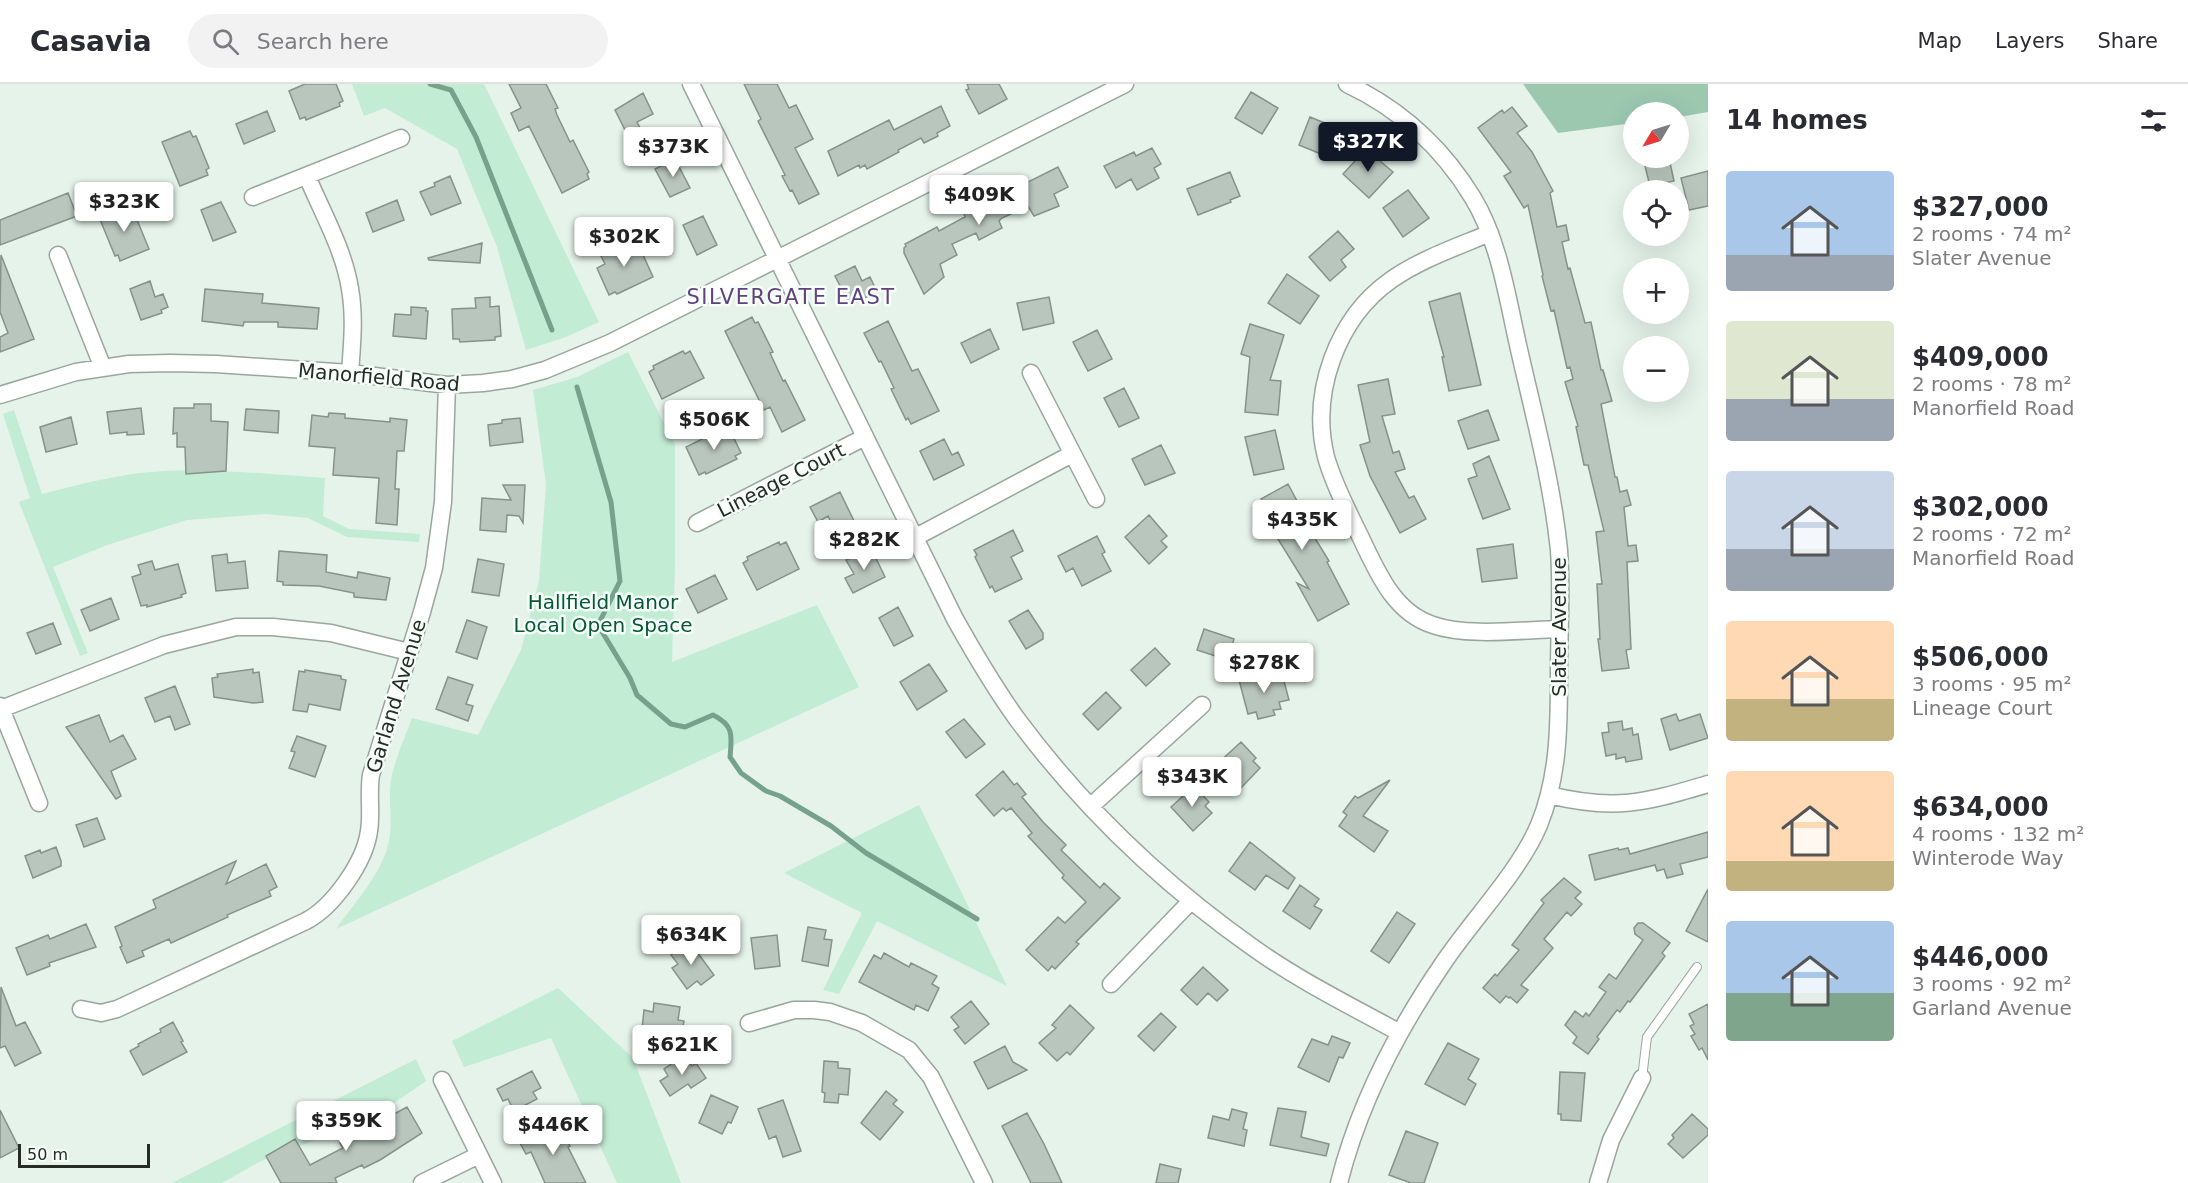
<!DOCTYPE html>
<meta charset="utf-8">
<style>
:root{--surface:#fff;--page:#f2f2f3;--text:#2b2b33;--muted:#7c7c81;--line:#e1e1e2;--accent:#111827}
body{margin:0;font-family:"DejaVu Sans",sans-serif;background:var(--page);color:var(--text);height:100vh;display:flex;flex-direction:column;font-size:22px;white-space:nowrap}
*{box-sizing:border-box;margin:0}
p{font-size:20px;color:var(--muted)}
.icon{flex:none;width:33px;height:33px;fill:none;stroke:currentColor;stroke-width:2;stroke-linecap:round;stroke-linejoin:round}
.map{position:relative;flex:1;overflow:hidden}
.details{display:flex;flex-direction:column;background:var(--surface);width:480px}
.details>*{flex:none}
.needle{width:39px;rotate:232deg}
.buttons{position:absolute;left:1623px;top:18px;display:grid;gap:12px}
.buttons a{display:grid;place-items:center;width:66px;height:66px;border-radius:50%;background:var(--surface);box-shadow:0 6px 24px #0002;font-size:30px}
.scale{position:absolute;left:18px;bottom:15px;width:132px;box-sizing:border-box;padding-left:6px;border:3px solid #262b28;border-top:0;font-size:16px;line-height:21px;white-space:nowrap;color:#262b28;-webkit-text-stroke:4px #f6fef9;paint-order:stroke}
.price{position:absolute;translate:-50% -51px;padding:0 14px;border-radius:6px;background:#fff;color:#222;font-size:20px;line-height:39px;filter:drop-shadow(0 2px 3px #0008)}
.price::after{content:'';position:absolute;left:50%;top:36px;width:18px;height:14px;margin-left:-9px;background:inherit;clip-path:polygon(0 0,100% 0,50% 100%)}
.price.on{background:var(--accent);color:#fff}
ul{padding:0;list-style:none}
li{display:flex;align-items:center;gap:18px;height:150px;padding:0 18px}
li span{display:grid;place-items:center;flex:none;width:168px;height:120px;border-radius:6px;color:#555}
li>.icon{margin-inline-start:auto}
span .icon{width:72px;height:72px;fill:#fffc;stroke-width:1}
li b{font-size:26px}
h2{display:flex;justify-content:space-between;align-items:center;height:72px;padding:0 18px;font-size:26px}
header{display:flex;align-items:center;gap:36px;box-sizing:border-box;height:84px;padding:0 30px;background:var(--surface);border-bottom:2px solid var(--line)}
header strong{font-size:28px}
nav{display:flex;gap:33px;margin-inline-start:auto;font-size:21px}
.search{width:420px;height:54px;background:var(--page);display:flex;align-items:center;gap:15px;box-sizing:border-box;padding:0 21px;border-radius:33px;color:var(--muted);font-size:22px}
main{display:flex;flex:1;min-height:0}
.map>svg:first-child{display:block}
.green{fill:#c2ecd4}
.forest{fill:#9cc8b0}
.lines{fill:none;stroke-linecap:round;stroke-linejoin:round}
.stream{stroke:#76a18a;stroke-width:5}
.building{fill:#b9c6be;stroke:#85928a;stroke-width:1.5}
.lane-casing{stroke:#99a69f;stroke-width:10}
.street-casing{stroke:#99a69f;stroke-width:19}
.lane{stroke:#fff;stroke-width:8}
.street{stroke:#fff;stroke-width:16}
.labels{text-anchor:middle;stroke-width:5;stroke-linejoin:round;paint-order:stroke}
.street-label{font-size:20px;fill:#262b28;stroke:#f6fef9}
.park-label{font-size:20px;fill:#055738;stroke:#f6fef9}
.neighbourhood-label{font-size:21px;letter-spacing:1.5px;fill:#61427d;stroke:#f6fef9}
</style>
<header>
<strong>Casavia</strong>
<div class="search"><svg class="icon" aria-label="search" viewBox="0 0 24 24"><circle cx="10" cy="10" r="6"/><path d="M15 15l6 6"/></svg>Search here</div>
<nav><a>Map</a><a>Layers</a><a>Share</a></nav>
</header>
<main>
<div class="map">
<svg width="1708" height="1099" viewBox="0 0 1708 1099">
<rect width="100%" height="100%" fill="#e5f3eb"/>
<path class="green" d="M352,0h132l115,238 -33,15 -40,13 -29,-103 -40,-98 -72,-41 -21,8z
M628,268l47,93v121l-3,96 145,-57 42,82 -523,242c17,-24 40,-49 50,-77 8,-22 3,-42 4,-64 2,-23 14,-48 22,-70l66,17 43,-85 18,-69 7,-97 -13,-94 44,-13z
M14,326l28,84c40,-10 80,-21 122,-23 54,-2 108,3 161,7l-2,38 26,13 71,5 -1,8 -72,-5 -39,-19 -42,-4 -79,6 -80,25 -54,22 35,86 -8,3 -61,-154 11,-4 -27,-84z
M919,721l88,181 -130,-65 -38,73 -16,-4 39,-77 -78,-40z
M558,904l75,70 48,125h-64l-66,-145 -87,29 -12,-26z
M416,975l10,22 -52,36 -115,45 -37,21h-50z"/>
<path class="forest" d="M1523,0h185v28l-29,5 -1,-5h-44l-1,11 -75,10z"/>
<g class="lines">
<path class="stream" d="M430,0l21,6 25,47 76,193
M577,303l34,115 9,79 -22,44 32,53 7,17 34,29 14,3 28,-12c21,10 19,21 17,42l11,16 25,18 14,5 51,30 35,27 111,66"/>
</g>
<path class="building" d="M305,0h31l7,17 -4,2 1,3 -34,14 -1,-3 -5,2 -11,-28z
M509,0h37l12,24 -3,1 2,6 13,27 3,-2 16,32 -2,2 2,5 -27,14 -33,-67 -10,5 -8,-18 10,-5z
M744,0h33l12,24 7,-3 17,34 -18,9 24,46 -20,10 -7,-14 -2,1 -8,-15 3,-1 -27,-54 3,-2z
M967,0h32l8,15 -28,15 -13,-24 3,-1z
M1251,8l27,16 -16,26 -27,-16z
M643,9l10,21 -16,8 5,10 -13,6 -14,-28z
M941,22l9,20 -13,7 1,3 -14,7 -3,-5 -23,12 1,2 -32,17 -2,-4 -5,3 -1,-3 -21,11 -10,-25 61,-31 5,10z
M1512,23l15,19 -10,7 15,19 21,39 -3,2 7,34 9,-2 3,15 -7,2 6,27 2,-1 15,55 6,-1 10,48h2l9,31 -11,3 14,73h2l3,15 7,-2 4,15 -7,2 4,39 8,-1 2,16 -11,1 4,87 -5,1 3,18 -27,3 -4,-32h2l-3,-55h5l-6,-52 8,-1 -16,-66h-4l-8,-38 2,-1 -13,-44 8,-3 -3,-12 -3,1 -13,-58 -3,1 -9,-35 1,-1 -15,-70 -4,3 -20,-32 7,-4 -33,-44 24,-18 2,3z
M267,27l8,20 -31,13 -8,-20z
M1310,33l29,12 -12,30 -6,-5 -22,-9z
M190,47l3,6 3,-1 13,32 -3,2 2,5 -28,11 -18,-44z
M1152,64l9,16 -7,4 5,10 -22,12 -6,-11 -15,9 -12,-22 30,-14 2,4z
M1366,65l27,23 -24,26 -26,-24z
M1643,74h26l5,23 -24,5z
M675,75l15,29 -20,9 -15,-28z
M1058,83l10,20 -14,7 5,12 -25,10 -6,-10 -26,12 -3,3 3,7 -23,12 -3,-7 -24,11 5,11 -17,9 4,13 -20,17 -20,-41v-5l2,-2 -1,-2 32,-17 2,4 26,-14 -1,-3z
M1708,87v35l-19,4 -8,-32z
M1230,88l10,24 -10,4 1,2 -33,13 -11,-26z
M450,92l11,27 -30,12 -11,-23 15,-6 -1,-3z
M1408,106l21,28 -26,19 -20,-29z
M68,109l9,23 -77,29v-25z
M397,116l7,20 -31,12 -7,-19z
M221,118l15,30 -23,9 -12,-31z
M131,121l18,44 -29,12 -2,-6 -3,1 -16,-39z
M703,132l14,29 -20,10 -14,-30z
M1338,147l16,18 -13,11 5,7 -16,14 -21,-24z
M627,157l4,9 8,-4 14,31 -36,17 -2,-2 -6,3 -12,-27 8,-4 -5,-10z
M482,159l-2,20 -51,-3 -1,-2z
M1,171l33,84 -34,13v-15l8,-4 -8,-21z
M855,182l7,15 8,-4 7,15 -27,13 -15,-29z
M1287,190l32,22 -19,28 -32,-21z
M150,197l5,16 8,-3 5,13 -7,3 1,3 -21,7 -11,-31z
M205,205l58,5 -1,9 57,5 -2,21 -39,-2v-5h-34l-1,4 -41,-5z
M1460,209l21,92 -32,6 -7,-34h2l-15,-55z
M490,213v10l9,-1 2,30 -6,1v3l-35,2 -1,-3h-6l-1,-30 24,-1 -1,-10z
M1049,213l5,26 -31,7 -6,-27z
M411,223l15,1v3h2l-2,28 -33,-3 2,-22 16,1z
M752,233l3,6 3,-1 15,30 -3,1 13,28 2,-1 20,40 -23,12 -12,-25 -6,3 -39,-79z
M888,237l24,50 6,-2 21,42 -28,13 -3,-6 -2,2 -15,-31 3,-1 -13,-27 -2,1 -15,-29z
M1250,240l34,11 -14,45 11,1 -3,34 -33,-3 5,-55 -9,-3z
M990,245l9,20 -28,14 -10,-20z
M1097,246l15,29 -24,12 -15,-29z
M683,267l2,3 5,-3 14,27 -42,21 -13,-27 5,-3 -1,-3z
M1388,295l7,35 -13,2 11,37 6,-2 6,18 -10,3 14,26 5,-2 12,23 -26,14 -30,-57 -10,-31 10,-3 -12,-57z
M1124,304l15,30 -20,9 -15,-29z
M194,320h17v17l17,1 -2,49 -40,3 -1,-27h-8v-14l-4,1 1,-26h20z
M141,324l3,26 -17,1v-3l-17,2 -3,-22z
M246,325l33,2 -1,22 -34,-3z
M1488,326l11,30 -31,9 -10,-28z
M329,329l16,1v4l45,4v-4l17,2 -3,31h-7l-2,38h4l-2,36 -21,-2 3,-45 -46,-3 2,-27 -26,-2 3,-31 16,2z
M71,333l6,27 -31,8 -6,-25z
M520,334l3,24 -33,4 -2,-21 14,-2v-3z
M728,342l13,27 -6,3 2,3 -31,15 -1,-2 -6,3 -13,-28z
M1275,346l9,39 -30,6 -9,-38z
M944,355l8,16 6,-3 6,13 -30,15 -14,-29z
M1161,361l14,28 -30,12 -13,-26z
M1489,372l21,53 -27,10 -15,-40 9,-3 -4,-12z
M1288,400l17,32 -3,1 27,44 -2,1 22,42 -31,17 -21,-38 12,6 -36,-58 -6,3 -14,-26 10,-5 -2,-4z
M503,401h22l-2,38 -4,-7 -12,-1 -1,17 -26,-2 2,-32 29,2z
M840,408l14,29 -19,10 -7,-15 -10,6 -8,-15z
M1149,431l18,21 -6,5 6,6 -18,17 -24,-27z
M1013,446l10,21 -12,6 11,22 -27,13 -3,-6 -2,2 -15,-31 2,-2 -3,-5z
M1097,452l8,16 -3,2 9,17 -29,15 -9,-18 -7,4 -8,-16z
M779,458l1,3 6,-3 13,27 -42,21 -14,-27 5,-3 -1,-3z
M1513,460l4,34 -35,4 -5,-33z
M871,464l14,29 -32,16 -8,-15 9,-4 -8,-14z
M279,467l48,4 -1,17 31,6 1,-6 32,6 -4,22 -32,-3v-4l-35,-7 -36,-1v-3l-6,-1z
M227,470l1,9 17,-2 3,27 -32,3 -4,-35z
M478,475l26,5 -5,32 -27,-4z
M152,477l3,9 23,-6 8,29 -5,2 1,2 -35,10v-2l-6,1 -9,-29 9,-3 -3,-9z
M715,491l12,24 -29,14 -12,-24z
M111,514l8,21 -29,12 -9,-21z
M898,523l15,29 -19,10 -15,-28z
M1028,526l15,23v6l-17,10 -17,-28z
M467,536l20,7 -10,32 -21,-7z
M53,539l8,21 -25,10 -9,-21z
M1204,545l30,10 -6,21 -31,-10z
M1155,564l15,16 -24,22 -15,-16z
M929,580l18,27 -30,19 -17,-28z
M253,585v4l6,-1 4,30 -10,1 -39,-6 -2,-19 6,-1 -1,-3z
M305,586l36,6v3l5,1 -6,30 -31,-6 -2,8 -14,-2 6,-39 6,1z
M1264,589l2,5 16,-4 7,26 -10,2 2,7 -8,1 2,5 -17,4 -2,-7 -8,2 -9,-34z
M448,593l25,8 -7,19 7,2 -5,15 -32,-12z
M175,602l15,38 -15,6 -5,-14 -15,6 -10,-24z
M1106,608l15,16 -23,22 -15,-16z
M1676,630l3,7 21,-7 8,24 -38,12 -9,-31z
M99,631l11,27 13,-7 13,24 -25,12 10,25 -5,3 -50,-72z
M964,635l21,25 -19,14 -20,-26z
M1622,637l1,9 9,-2 1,7 5,-1 4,25 -16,3 -1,-5 -9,2v-5l-10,2 -4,-23 7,-1 -1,-9z
M297,652l29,10 -11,31 -26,-9 6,-16 -4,-1z
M1241,658l15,16 -3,3 7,7 -20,21 -23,-25z
M1003,687l11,14 3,-2 9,11 -4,3 21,25 23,23 -5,5 39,38 4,-5 16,15 -44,44 3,2 -24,25 -3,-3 -4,5 -22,-21 32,-33 7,6 21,-21 -24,-24 2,-3 -36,-39 4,-3 -21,-25 -5,3 -3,-3 -9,8 -18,-21z
M1390,696l-27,36 25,15 -14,21 -35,-26 8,-11 -4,-3 12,-16 3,2z
M1194,702l15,16 -4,4 7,7 -19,18 -22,-24z
M97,734l8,21 -21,8 -8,-22z
M1708,748v25l-28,7 3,10 -16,4 -3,-9 -7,2 -2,-6 -60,15 -6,-25 29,-7 1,2 9,-2 2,6z
M1250,758l45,36 -7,11 -22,-14 -11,15 -26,-19z
M56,763l5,14v5l-28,12 -8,-22 15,-6 1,3z
M236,777l-10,23 40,-20 11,23 -8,4 2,5 -44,19 1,2 -57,26 -2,-4 -27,12 2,5 -17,7 -7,-16 2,-1 -7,-19 41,-19 -3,-8z
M1564,794l17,14 -6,6 7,6 -11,12 -4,-4 -23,27 9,9 -32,37 7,5 -11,13 -7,-6 -1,1 -3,-2 -6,7 -17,-15 12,-14 2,2 22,-26 -7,-5 32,-42 -3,-3z
M1300,801l19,14 -5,7 8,4 -12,19 -27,-18z
M1708,805v53l-22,-11z
M1397,828l18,12 -26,39 -18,-12z
M1638,839h5l27,20 -8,10 3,3 -35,46 -2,-1 -8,11 -3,-2 -20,27 2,2 -11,15 -15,-11 4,-6 -12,-12 10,-14 8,6 3,-4 3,3 17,-24 -7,-5 10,-13 7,5 27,-39 -8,-6 -1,-6z
M86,840l10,23 -47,16 1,3 -23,9 -11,-27 32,-13 2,4z
M808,843l18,3 -2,9 8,1 -4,26 -26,-5z
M777,851l3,31 -25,3 -4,-31z
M689,857l25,34 -13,10 -4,-4 -10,8 -15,-21 6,-4 -7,-9z
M884,869l25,14 2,-4 26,13 -5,8 7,4 -11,23 -12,-6 -2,5 -55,-28 15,-27 7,4z
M1203,883l25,23 -11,11 -9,-8 -11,12 -16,-15z
M1,903l15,39 9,-4 16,31 -26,13 -10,-20 -5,2z
M971,917l18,23 -24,20 -11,-14 5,-3 -8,-10z
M654,919l26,4 -2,13 6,1 -3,17 -18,-3v-3l-21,-3 2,-19 9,2z
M1708,920v56l-6,-12 -3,2 -8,-14 4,-2 -5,-8 4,-2 -5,-10z
M1070,921l24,23 -24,27 -3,-3 -10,9 -18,-18 17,-15 -4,-3z
M1161,929l15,14 -22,24 -16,-15z
M173,938l10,19 -2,1 6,10 -44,23 -13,-24 9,-5 -1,-2 23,-12 -1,-3z
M1332,952l18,7 -7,15 -4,-1 -10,25 -31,-15 14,-28 16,6z
M1448,959l31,16 -11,20 8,5 -11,21 -40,-21z
M1005,962l8,16 14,8 -39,19 -14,-27z
M685,971l7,11 4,-3 10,15 -15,10 -3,-4 -18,12 -10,-15 8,-5 -4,-7z
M824,977l14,1v6l12,1 -2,26 -9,-1 -1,9 -14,-1 1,-9 -3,-1z
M532,987l9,17 -8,4 4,7 -23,12 -6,-12 -5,2 -6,-12z
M1560,988l25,1 -4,48 -20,-1v-6h-3z
M886,1007l11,9 -4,4 10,8 -23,28 -19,-17z
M711,1011l27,12 -7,16 -3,-1 -6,12 -23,-11z
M783,1016l18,51 -18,6 -7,-21 -7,3 -11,-30z
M407,1023l15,26 -42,27 -16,8 -2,-3 -27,13 2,5h-56l-15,-27 29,-17 15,26 33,-17 -3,-5z
M1278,1024l28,4 -5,25 28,7 -3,12 -56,-11z
M1232,1025l15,4 -4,16 4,1 -3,16 -36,-8 5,-22 16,4z
M0,1026l19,38 -19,10z
M1027,1029l17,31 18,39h-31l-5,-10 -24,-47z
M1692,1030l16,15v6l-25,23 -15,-14 6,-6 -2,-3z
M558,1039l12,23 -2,1 18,36h-41l-14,-31 -5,2 -7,-13z
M1406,1047l32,12 -14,40h-13l-22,-8z
M1160,1080l21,5 -3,14h-22z"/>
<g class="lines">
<g class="lane-casing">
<path id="lane" d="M1642,994l5,-41 50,-70"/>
</g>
<g class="street-casing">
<path id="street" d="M691,0l264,535c19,34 39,68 62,100 66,89 147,166 238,230 45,32 96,57 145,84
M307,92c15,36 37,74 43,113 5,28 2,56 0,84
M253,113l148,-59
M1490,149c-33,14 -69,26 -99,47 -54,38 -81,113 -65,177 8,28 22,54 34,79 17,35 33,76 73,89 34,12 89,5 126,4
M58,171l45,113
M1031,289l65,126
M0,311l76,-23 53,-8 41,-1 46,1 134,9 97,12 36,-2 29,-4 33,-9 65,-27 515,-259
M697,439l168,-86
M914,454l158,-84
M0,622l39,97
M1,625l163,-64 72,-18h37l58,6 78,19
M1549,711c66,16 95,8 159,-11
M1091,722l111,-101
M1111,900l79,-82
M81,925l20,4 16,-4 189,-88c27,-14 59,-59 63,-90 3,-18 -1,-37 2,-56l51,-163 12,-44 9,-66 4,-117
M749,939l45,-13h20l16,2 32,11 47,27 22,27 53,106
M442,996l51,103
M422,1099l57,-28
M1339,1099c20,-80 59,-154 105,-221 29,-43 75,-90 95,-137 20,-49 20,-100 20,-152 0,-40 3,-82 0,-123 -7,-69 -26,-138 -41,-205 -11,-49 -19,-104 -45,-147 -31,-51 -73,-89 -126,-114
M1598,1099l13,-43 31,-62"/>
</g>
<use href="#lane" class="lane"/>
<use href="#street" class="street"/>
</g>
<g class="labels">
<g class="street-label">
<text transform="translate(379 293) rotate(5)" y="7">Manorfield Road</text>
<text transform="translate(781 396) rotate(-27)" y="7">Lineage Court</text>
<text transform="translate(1559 543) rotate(-90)" y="7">Slater Avenue</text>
<text transform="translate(396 612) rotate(-73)" y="7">Garland Avenue</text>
</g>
<g class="park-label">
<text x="603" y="525">Hallfield Manor<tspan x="603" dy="23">Local Open Space</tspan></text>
</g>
<g class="neighbourhood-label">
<text x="791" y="220">SILVERGATE EAST</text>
</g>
</g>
</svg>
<div class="buttons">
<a><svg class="needle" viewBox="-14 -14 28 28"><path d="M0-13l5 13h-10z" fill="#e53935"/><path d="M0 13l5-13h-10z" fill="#7c7c81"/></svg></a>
<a><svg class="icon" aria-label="locate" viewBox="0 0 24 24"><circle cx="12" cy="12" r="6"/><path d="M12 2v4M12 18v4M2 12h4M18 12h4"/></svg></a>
<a>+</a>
<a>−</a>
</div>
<div class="scale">50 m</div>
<b class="price on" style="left:1368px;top:89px">$327K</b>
<b class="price" style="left:673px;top:94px">$373K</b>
<b class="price" style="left:979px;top:142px">$409K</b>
<b class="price" style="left:124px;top:149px">$323K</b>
<b class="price" style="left:624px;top:184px">$302K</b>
<b class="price" style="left:714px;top:367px">$506K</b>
<b class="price" style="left:1302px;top:467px">$435K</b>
<b class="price" style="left:864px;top:487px">$282K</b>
<b class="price" style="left:1264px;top:610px">$278K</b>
<b class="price" style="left:1192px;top:724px">$343K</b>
<b class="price" style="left:691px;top:882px">$634K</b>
<b class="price" style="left:682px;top:992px">$621K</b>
<b class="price" style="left:346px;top:1068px">$359K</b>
<b class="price" style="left:553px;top:1072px">$446K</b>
</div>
<section class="details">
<h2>14 homes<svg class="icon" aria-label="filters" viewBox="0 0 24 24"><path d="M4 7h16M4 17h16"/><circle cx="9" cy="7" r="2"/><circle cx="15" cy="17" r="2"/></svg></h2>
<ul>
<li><span style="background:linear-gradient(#a9c7e8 70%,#9aa5b1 0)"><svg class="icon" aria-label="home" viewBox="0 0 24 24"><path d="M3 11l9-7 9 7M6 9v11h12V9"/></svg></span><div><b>$327,000</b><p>2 rooms · 74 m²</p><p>Slater Avenue</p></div></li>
<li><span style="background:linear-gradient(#dfe7d0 65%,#9aa5b1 0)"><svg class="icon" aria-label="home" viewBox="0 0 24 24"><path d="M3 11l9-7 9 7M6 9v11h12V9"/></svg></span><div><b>$409,000</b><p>2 rooms · 78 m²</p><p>Manorfield Road</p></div></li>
<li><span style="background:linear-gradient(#c9d6e8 65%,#9aa5b1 0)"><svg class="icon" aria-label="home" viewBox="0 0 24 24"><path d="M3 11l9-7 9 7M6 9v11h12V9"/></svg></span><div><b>$302,000</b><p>2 rooms · 72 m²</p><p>Manorfield Road</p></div></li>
<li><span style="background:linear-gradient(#ffd9b3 65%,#c2b280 0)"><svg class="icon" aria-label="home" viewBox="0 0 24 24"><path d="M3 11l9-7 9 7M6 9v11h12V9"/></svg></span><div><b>$506,000</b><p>3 rooms · 95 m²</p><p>Lineage Court</p></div></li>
<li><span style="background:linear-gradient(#ffd9b3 75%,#c2b280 0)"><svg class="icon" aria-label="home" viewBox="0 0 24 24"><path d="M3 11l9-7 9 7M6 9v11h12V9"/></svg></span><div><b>$634,000</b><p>4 rooms · 132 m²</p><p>Winterode Way</p></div></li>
<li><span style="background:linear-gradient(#a9c7e8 60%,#7fa58c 0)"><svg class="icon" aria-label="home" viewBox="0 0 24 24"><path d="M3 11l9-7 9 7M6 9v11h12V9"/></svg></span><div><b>$446,000</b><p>3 rooms · 92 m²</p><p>Garland Avenue</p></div></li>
</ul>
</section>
</main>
